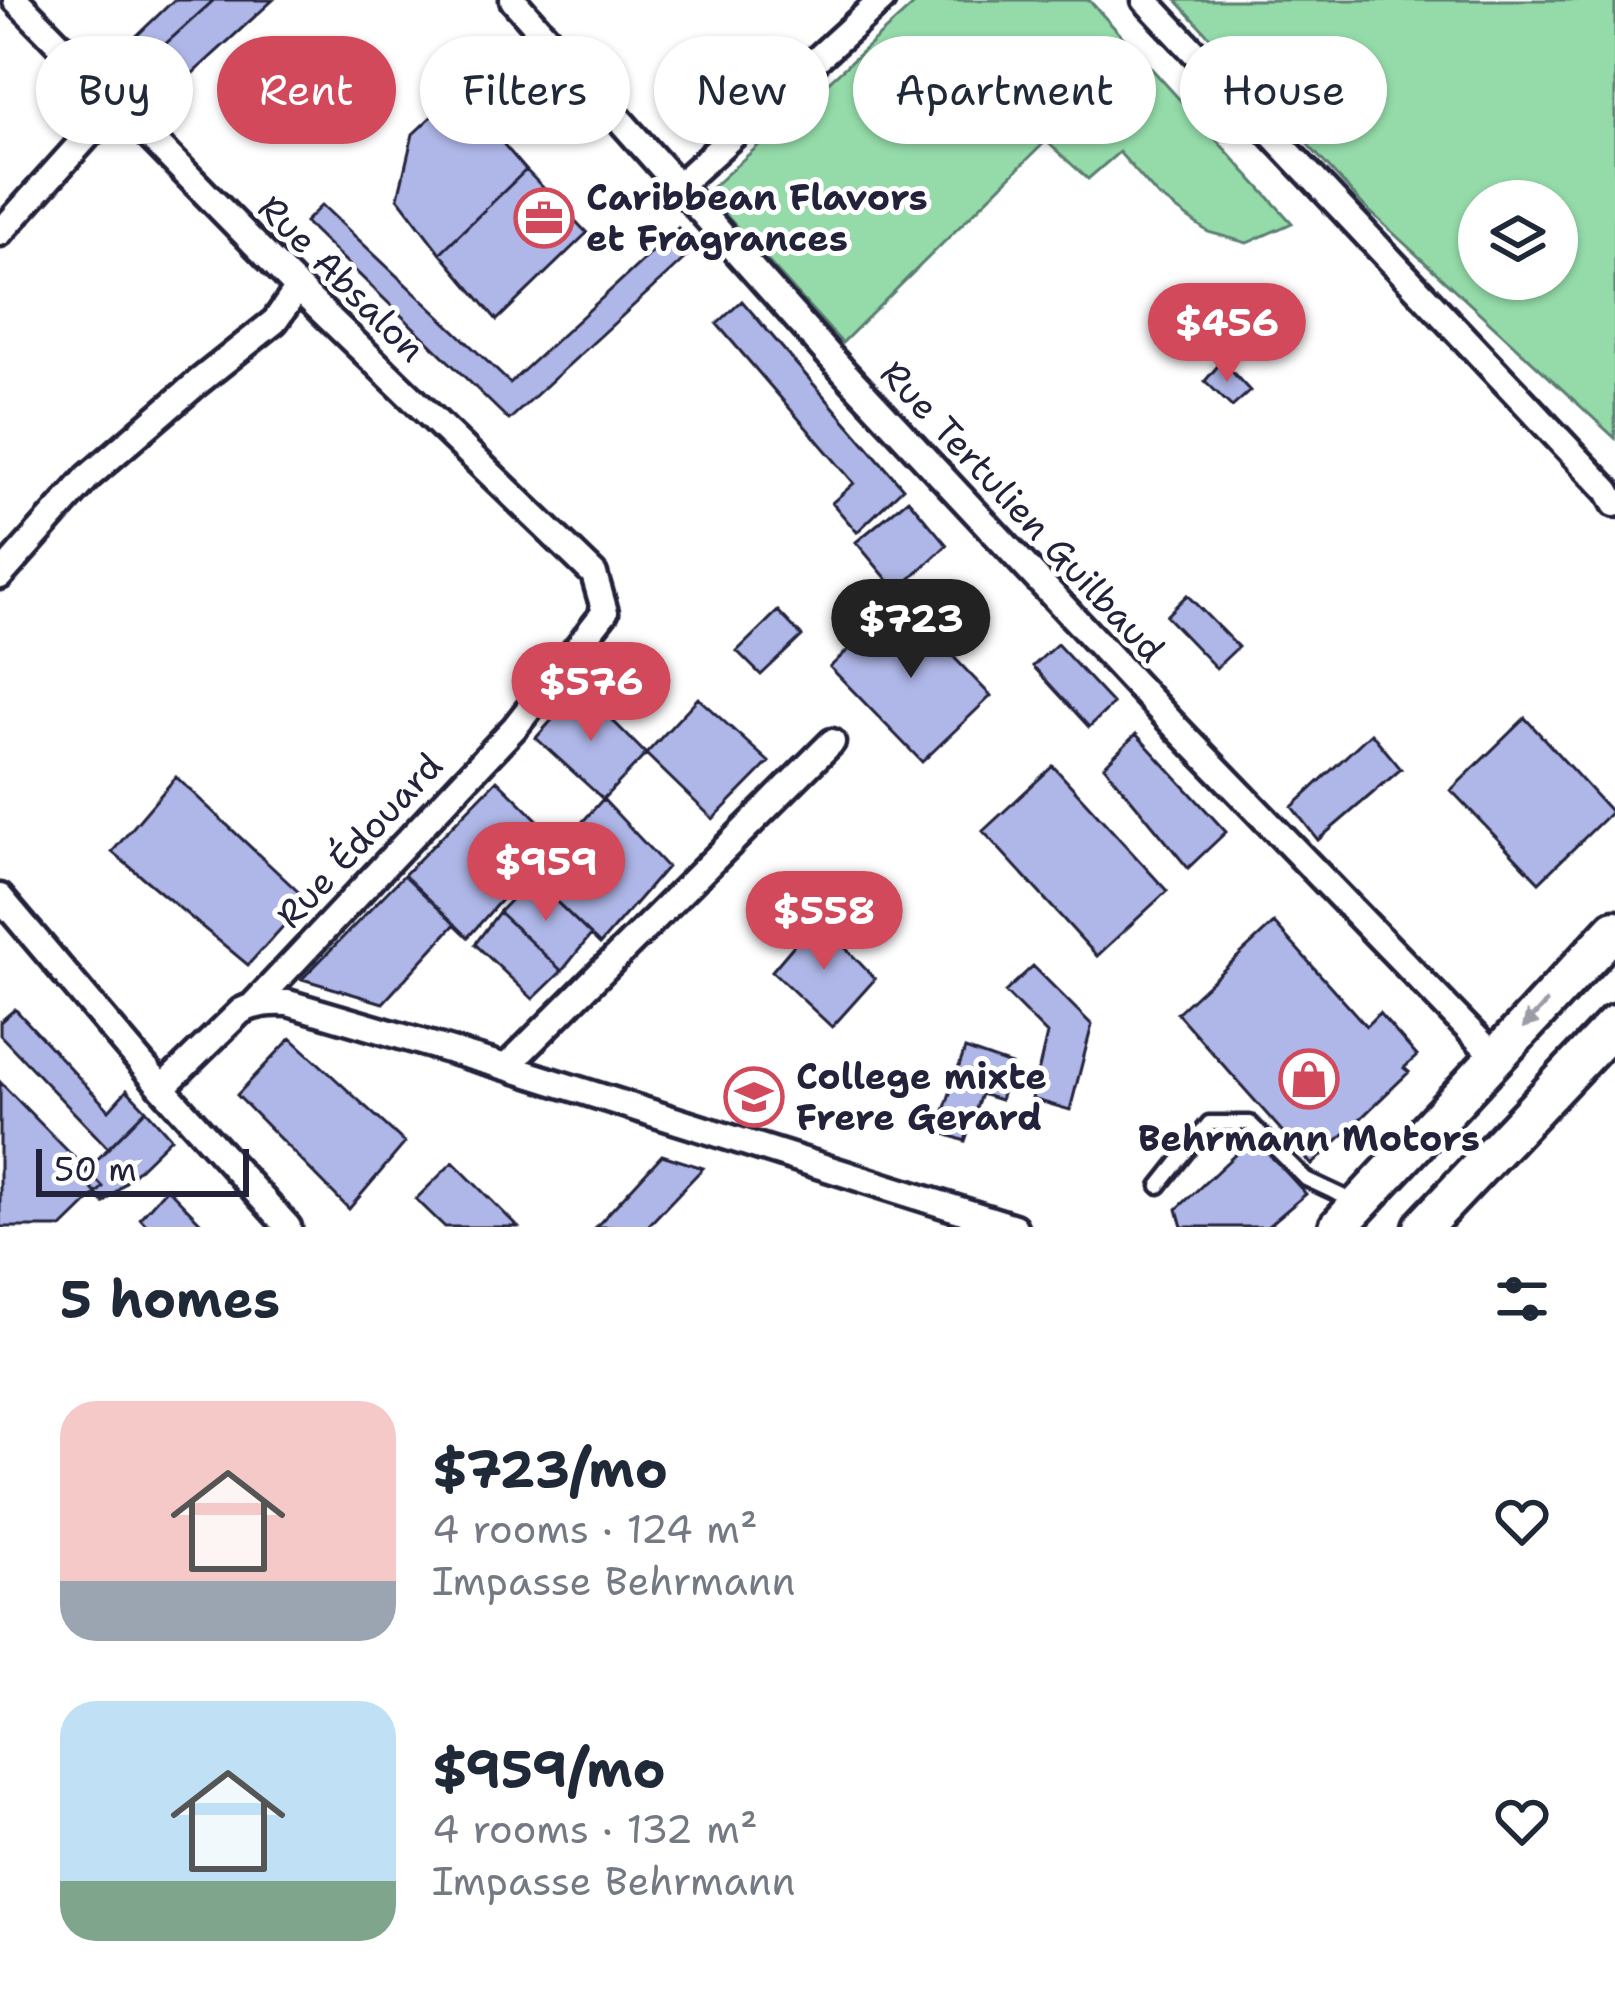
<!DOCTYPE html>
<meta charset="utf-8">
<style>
:root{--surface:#fff;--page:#f2f2f3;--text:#1f2937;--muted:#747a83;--accent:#d1495b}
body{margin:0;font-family:"Shantell Sans",sans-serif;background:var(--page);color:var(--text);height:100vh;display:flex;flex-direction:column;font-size:45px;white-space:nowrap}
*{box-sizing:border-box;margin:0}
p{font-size:39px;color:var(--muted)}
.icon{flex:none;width:66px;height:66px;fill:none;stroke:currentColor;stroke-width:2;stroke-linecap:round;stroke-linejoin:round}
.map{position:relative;height:1227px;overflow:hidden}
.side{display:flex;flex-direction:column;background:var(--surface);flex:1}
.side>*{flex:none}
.guide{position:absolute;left:36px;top:36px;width:1545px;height:108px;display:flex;gap:24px}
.fabs{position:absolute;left:1458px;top:180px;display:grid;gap:24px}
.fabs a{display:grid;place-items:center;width:120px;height:120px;border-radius:50%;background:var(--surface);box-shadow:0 3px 9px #0004;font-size:60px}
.scale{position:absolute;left:36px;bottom:30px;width:213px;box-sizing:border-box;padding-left:12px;border:6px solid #22223b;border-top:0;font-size:33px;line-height:42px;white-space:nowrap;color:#22223b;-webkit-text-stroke:9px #fff;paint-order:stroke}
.price{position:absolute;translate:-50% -102px;padding:0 27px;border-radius:42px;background:var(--accent);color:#fff;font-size:39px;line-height:78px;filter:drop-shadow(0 3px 6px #0008)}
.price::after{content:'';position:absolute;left:50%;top:72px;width:36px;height:27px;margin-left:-18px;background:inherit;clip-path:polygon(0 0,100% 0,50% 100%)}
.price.active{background:#222;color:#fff}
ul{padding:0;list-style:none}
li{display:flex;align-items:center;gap:36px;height:300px;padding:0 60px}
li span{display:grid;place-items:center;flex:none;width:336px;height:240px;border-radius:36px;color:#555}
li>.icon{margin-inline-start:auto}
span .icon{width:144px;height:144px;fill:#fffc;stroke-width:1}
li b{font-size:51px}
h2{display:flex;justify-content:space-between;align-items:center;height:144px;padding:0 60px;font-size:51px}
.pill{padding:0 42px;border-radius:54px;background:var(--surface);box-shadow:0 3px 9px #0004;font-size:42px;line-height:108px}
.pill.active{background:var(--accent);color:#fff}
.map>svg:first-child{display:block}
.green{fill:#94dba9;stroke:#5b7e72;stroke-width:3;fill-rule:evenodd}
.building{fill:#afb7e8;stroke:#22223b;stroke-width:3}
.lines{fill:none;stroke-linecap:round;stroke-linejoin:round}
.lane-casing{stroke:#22223b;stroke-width:21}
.street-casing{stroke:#22223b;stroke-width:33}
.secondary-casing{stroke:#22223b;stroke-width:45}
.lane{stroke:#fff;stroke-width:12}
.street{stroke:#fff;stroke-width:24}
.secondary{stroke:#fff;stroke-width:36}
.oneway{fill:#9c9ca7}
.labels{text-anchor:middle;stroke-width:10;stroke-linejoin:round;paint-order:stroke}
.poi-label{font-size:36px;font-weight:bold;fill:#22223b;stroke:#fff;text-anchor:start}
.street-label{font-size:36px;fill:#22223b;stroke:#fff}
</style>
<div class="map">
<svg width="1615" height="1227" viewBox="0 0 1615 1227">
<rect width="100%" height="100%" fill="#fff"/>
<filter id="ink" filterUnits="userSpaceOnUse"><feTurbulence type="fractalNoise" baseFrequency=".00833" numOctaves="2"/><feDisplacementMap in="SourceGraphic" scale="24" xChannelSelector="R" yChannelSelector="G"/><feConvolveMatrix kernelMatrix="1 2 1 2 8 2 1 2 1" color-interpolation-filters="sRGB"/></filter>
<g filter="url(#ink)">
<path class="green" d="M919,0h170l203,223 -45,20 -39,-11 -51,-37 -38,-43 -31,27 -42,-38 -204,202 -136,-150z
M1176,0h439v438l-251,-232zM1557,201v78h-78v-78z"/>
<path class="building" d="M174,0h40l-73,66 -18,-17z
M214,0h59l-103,94 -29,-28z
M458,92l68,78 -86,83 -42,-55 15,-64z
M526,170l61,63 -90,87 -57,-67z
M322,205l188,178 168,-155 18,20 -187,172 -204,-198z
M742,301l161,187 -46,44 -25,-29 22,-20 -137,-159z
M1222,361l28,30 -18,16 -27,-26z
M908,499l39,46 -50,46 -41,-49z
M1187,595l51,52 -22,21 -50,-52z
M900,601l91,95 -69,66 -92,-95z
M778,611l24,25 -41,39 -24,-24z
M1057,644l56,60 -24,23 -56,-61z
M580,688l66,66 -43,45 -67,-61z
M698,698l71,64 -56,57 -67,-65z
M1525,718l86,94 -72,70 -88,-92z
M1371,733l30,36 -83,71 -26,-33z
M1136,734l90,98 -38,36 -84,-102z
M1053,766l114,125 -70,65 -114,-125z
M176,777l131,123 -59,65 -136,-113z
M497,780l59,58 -88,99 -64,-62z
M603,799l64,68 -67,77 -68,-66z
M404,875l51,49 -72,79 -81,-24z
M532,878l59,57 -29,36 -63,-59z
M499,912l63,59 -29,28 -58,-55z
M817,918l58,61 -43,48 -60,-56z
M1274,923l92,103 13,-13 38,43 -13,12 5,4 -97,93 -135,-152z
M1033,966l59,59 -22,85 -38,-11 15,-65 -42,-42z
M15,1009l94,101 18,-20 19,20 -38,38 -108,-113v-13z
M291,1038l114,105 -56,66 -112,-114z
M965,1049l46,16 -11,35 -19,-6 -16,47 -28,-10z
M0,1082l103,105 -41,40h-62z
M146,1110l25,28 -67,65 -23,-27z
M1254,1137l52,57 -39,33h-85l-5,-18z
M662,1155l41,13 -56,59h-51z
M453,1162l65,65h-73l-29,-28z
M167,1188l38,39h-57l-8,-9z"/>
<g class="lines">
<g class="lane-casing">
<path id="lane" d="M1159,1186l50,-63h41l56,56 47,22"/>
</g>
<g class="street-casing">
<path id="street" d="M16,0l282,288 296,286 11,38 -90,115 -261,277
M513,0l331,372 327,350 325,336
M1145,0l463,491 7,13
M679,185l203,-185
M0,233l117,-130
M0,576l88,-99 109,-94 78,-62 23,-33
M0,897l162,191 126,139
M506,1067l326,-325
M162,1088l79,-77c16,-8 29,-9 47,-8l218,64 508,160"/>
</g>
<g class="secondary-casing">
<path id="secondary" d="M1338,1227l277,-298
M1423,1227l192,-203"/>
</g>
<use href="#lane" class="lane"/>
<use href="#street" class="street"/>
<use href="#secondary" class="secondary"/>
</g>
<defs><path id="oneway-solid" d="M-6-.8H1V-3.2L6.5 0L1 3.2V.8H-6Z" transform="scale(3)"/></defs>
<use class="oneway" href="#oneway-solid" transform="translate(1535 1015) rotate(133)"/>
</g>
<defs>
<g id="office-ring" transform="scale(3)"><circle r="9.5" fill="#fff" stroke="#d1495b" stroke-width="1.5"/><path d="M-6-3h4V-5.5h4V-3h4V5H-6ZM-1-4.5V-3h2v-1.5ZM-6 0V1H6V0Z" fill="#d1495b"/></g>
<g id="shop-ring" transform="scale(3)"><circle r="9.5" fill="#fff" stroke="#d1495b" stroke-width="1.5"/><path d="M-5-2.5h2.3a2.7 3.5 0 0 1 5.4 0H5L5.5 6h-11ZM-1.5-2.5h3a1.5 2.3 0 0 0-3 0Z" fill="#d1495b"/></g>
<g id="school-ring" transform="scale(3)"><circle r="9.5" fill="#fff" stroke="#d1495b" stroke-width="1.5"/><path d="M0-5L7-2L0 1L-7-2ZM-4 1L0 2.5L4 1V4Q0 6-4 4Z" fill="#d1495b"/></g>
</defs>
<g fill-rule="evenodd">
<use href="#office-ring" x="544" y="218"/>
<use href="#shop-ring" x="1309" y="1079"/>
<use href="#school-ring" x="754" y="1097"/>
</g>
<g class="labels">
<g class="poi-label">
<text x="586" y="210">Caribbean Flavors<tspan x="586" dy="41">et Fragrances</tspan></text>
<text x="796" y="1089">College mixte<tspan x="796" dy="41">Frere Gerard</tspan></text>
<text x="1309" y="1151" text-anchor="middle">Behrmann Motors</text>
</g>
<g class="street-label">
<text transform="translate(342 278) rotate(45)" y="13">Rue Absalon</text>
<text transform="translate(1023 511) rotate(47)" y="13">Rue Tertulien Guilbaud</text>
<text transform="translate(359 840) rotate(-47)" y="13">Rue Édouard</text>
</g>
</g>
</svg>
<div class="fabs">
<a><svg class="icon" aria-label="layers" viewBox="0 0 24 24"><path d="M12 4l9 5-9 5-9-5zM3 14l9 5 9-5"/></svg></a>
</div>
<div class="scale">50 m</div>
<b class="price" style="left:1227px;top:385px">$456</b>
<b class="price active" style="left:911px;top:681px">$723</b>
<b class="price" style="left:591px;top:744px">$576</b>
<b class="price" style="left:546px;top:924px">$959</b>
<b class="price" style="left:824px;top:973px">$558</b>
<div class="guide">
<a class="pill">Buy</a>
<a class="pill active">Rent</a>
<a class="pill">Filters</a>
<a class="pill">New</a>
<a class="pill">Apartment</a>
<a class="pill">House</a>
</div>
</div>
<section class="side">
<h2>5 homes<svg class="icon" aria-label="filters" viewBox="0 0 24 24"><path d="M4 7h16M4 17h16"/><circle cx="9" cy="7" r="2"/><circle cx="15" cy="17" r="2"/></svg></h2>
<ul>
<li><span style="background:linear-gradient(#f6c9c9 75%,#9aa5b1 0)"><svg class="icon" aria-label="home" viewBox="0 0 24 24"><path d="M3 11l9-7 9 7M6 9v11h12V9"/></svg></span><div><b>$723/mo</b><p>4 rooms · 124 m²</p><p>Impasse Behrmann</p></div><svg class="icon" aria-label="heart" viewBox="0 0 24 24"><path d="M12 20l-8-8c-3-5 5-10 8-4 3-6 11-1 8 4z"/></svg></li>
<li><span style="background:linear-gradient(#bfe0f5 75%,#7fa58c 0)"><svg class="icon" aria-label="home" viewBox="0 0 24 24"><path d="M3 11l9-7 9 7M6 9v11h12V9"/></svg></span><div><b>$959/mo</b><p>4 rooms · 132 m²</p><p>Impasse Behrmann</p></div><svg class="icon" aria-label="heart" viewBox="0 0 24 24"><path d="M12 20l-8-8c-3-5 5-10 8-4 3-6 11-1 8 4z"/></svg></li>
</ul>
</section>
